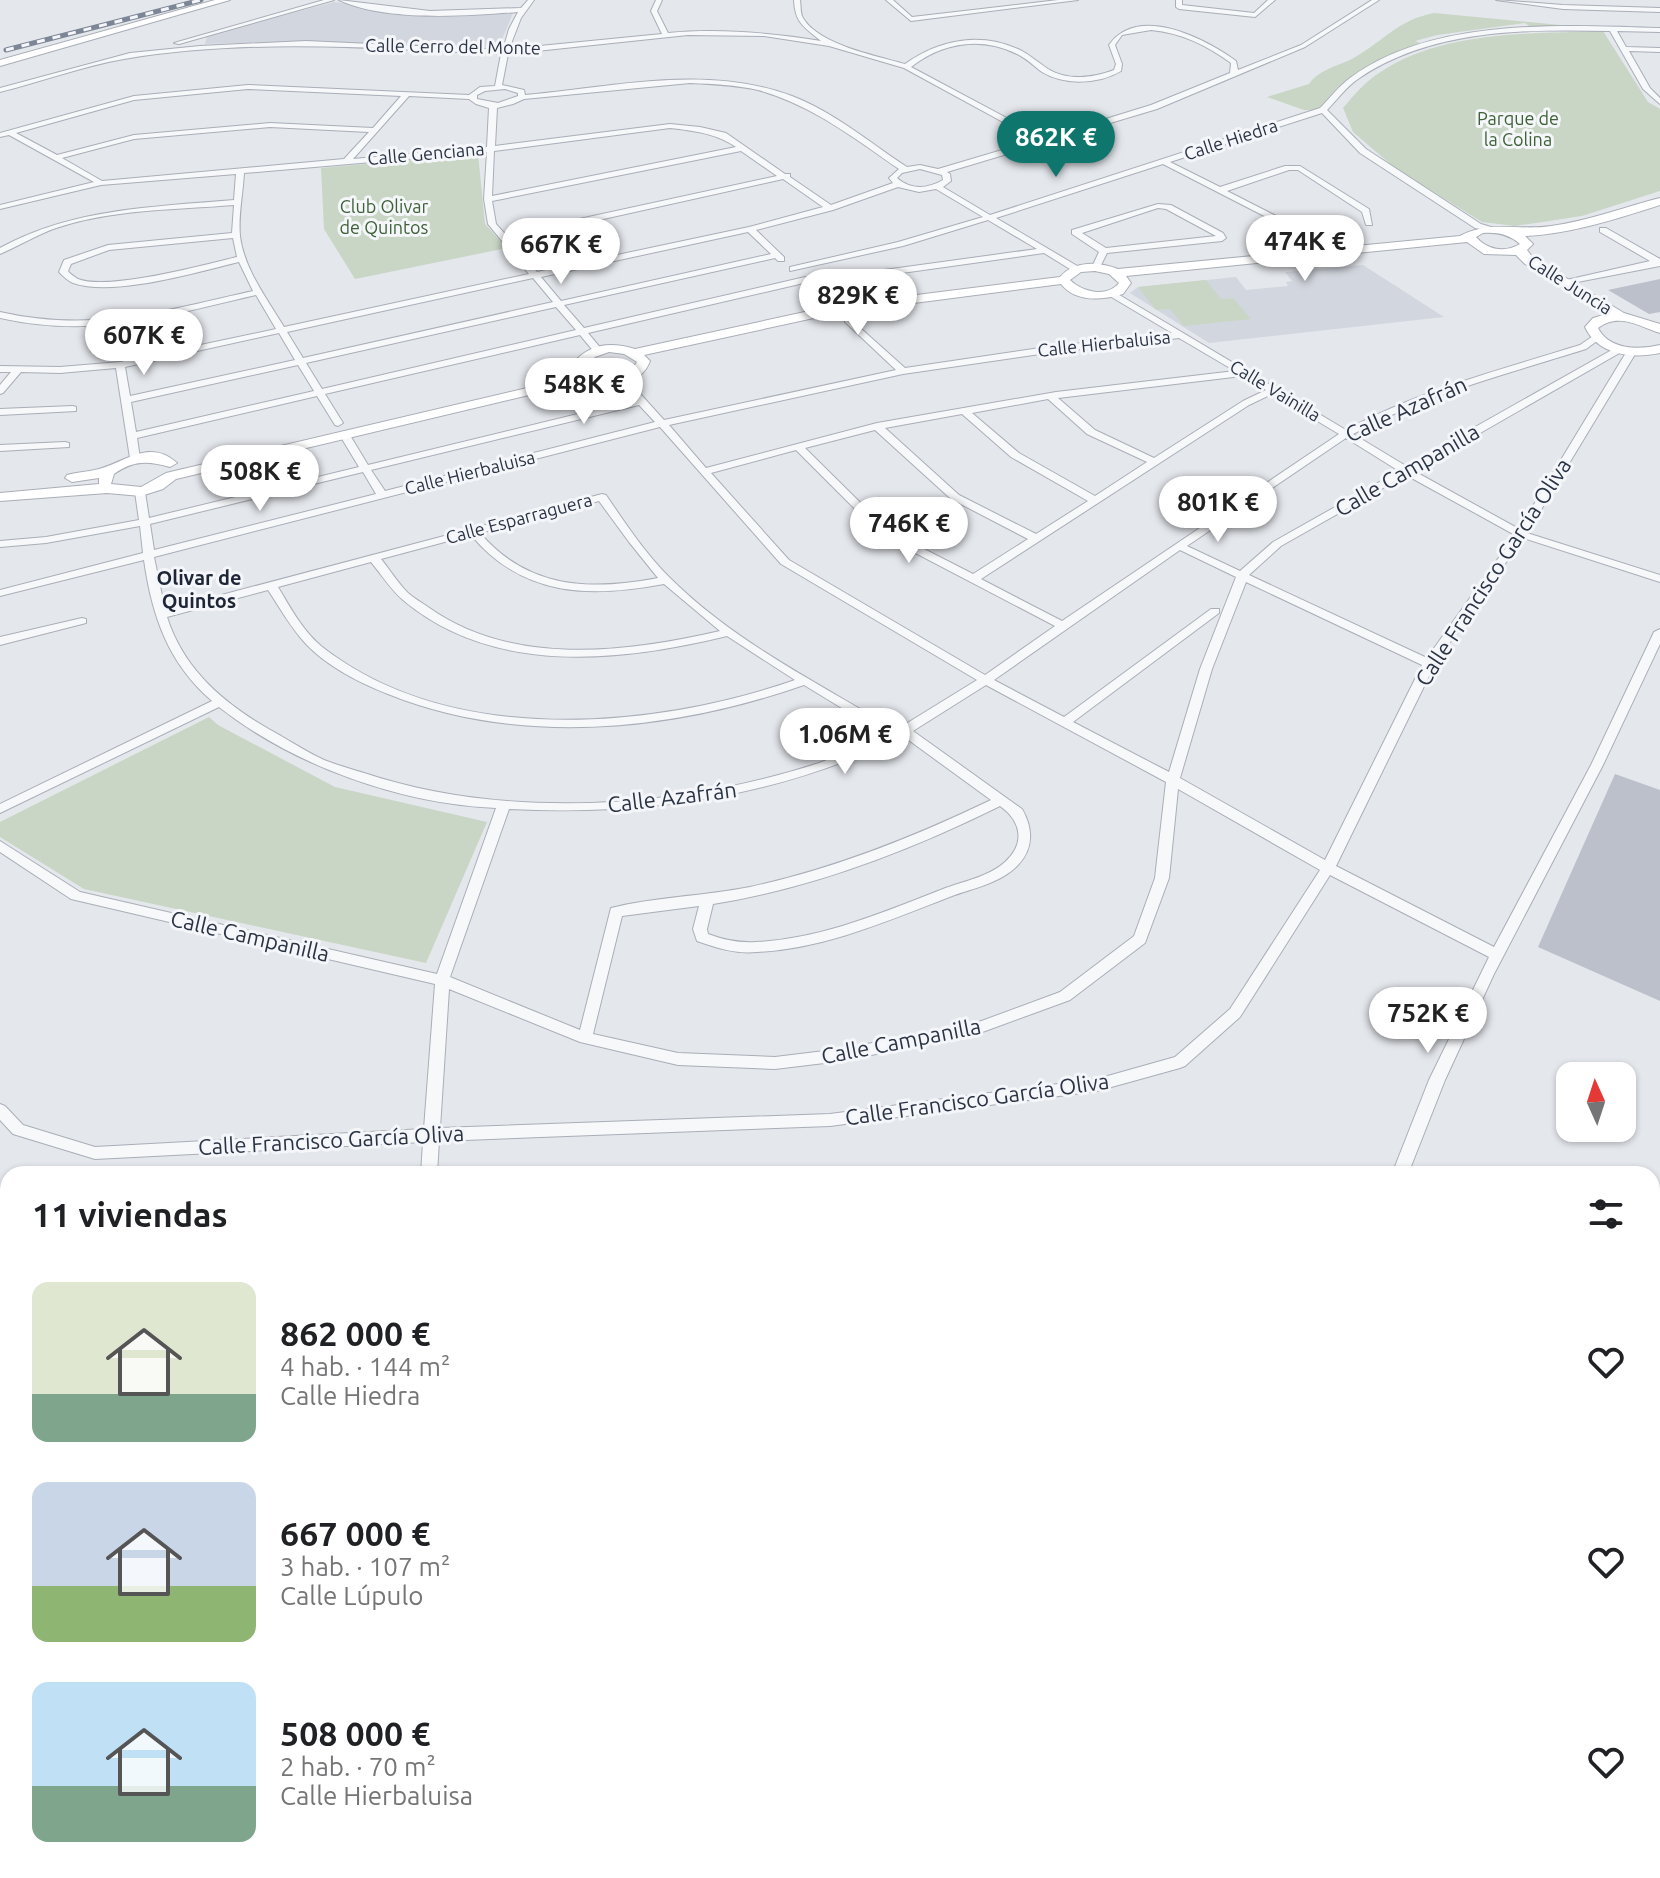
<!DOCTYPE html>
<html lang="es">
<meta charset="utf-8">
<style>
:root{--surface:#fff;--page:#f2f2f2;--text:#202124;--muted:#757577;--accent:#0f766e}
body{margin:0;font-family:Ubuntu,sans-serif;background:var(--page);color:var(--text);height:100vh;display:flex;flex-direction:column;font-size:30px;white-space:nowrap}
*{box-sizing:border-box;margin:0}
p{font-size:26px;color:var(--muted)}
.icon{flex:none;width:44px;height:44px;fill:none;stroke:currentColor;stroke-width:2;stroke-linecap:round;stroke-linejoin:round}
.map{position:relative;flex:1;overflow:hidden}
.drawer{position:absolute;left:0px;top:1166px;width:1660px;height:712px;display:flex;flex-direction:column;background:var(--surface);border-radius:24px 24px 0 0;box-shadow:0 2px 6px #0004}
.drawer>*{flex:none}
.needle{width:52px;rotate:357deg}
.buttons{position:absolute;left:1556px;top:1062px;display:grid;gap:16px}
.buttons a{display:grid;place-items:center;width:80px;height:80px;border-radius:16px;background:var(--surface);box-shadow:0 2px 6px #0004;font-size:40px}
.price{position:absolute;translate:-50% -68px;padding:0 18px;border-radius:28px;background:#fff;color:#222;font-size:26px;line-height:52px;filter:drop-shadow(0 2px 4px #0008)}
.price::after{content:'';position:absolute;left:50%;top:48px;width:24px;height:18px;margin-left:-12px;background:inherit;clip-path:polygon(0 0,100% 0,50% 100%)}
.price.on{background:var(--accent);color:#fff}
ul{padding:0;list-style:none}
li{display:flex;align-items:center;gap:24px;height:200px;padding:0 32px}
li span{display:grid;place-items:center;flex:none;width:224px;height:160px;border-radius:16px;color:#555}
li>.icon{margin-inline-start:auto}
span .icon{width:96px;height:96px;fill:#fffc;stroke-width:1}
li b{font-size:34px}
h2{display:flex;justify-content:space-between;align-items:center;height:96px;padding:0 32px;font-size:34px}
.map>svg:first-child{display:block}
.built{fill:#d2d6de}
.green{fill:#c9d6c5}
.building{fill:#bbc0ca}
.lines{fill:none;stroke-linecap:round;stroke-linejoin:round}
.minor-casing{stroke:#a9aeb7;stroke-width:2}
.secondary-casing{stroke:#a9aeb7;stroke-width:2}
.minor{fill:#f7f8fa;fill-rule:evenodd}
.secondary{fill:#fff;fill-rule:evenodd}
.rail-casing{stroke:#7d8696;stroke-width:5}
.rail{stroke:#f4f6f9;stroke-width:3;stroke-dasharray:8;stroke-linecap:butt}
.labels{text-anchor:middle;stroke-width:6;stroke-linejoin:round;paint-order:stroke}
.far-street-label{font-size:18px;fill:#2b3445;stroke:#f4f6f9}
.far-park-label{font-size:18px;fill:#3f6138;stroke:#f4f6f9}
.far-neighbourhood-label{font-size:20px;font-weight:bold;fill:#1d2536;stroke:#f4f6f9}
.street-label{font-size:22px;fill:#2b3445;stroke:#f4f6f9}
</style>
<div class="map">
<svg width="1660" height="1878" viewBox="0 0 1660 1878">
<rect width="100%" height="100%" fill="#e4e7ec"/>
<path class="built" d="M334,2l101,14 78,-3 -14,34 -7,3 -176,-9 -111,3 2,-7 5,-3z
M1363,265l81,52 -235,26 -79,-50 8,-6 98,-10 10,13 42,-4 -2,-4 6,-1 -7,-9z"/>
<path class="green" d="M1434,13l157,15 -58,1 -8,-6 -88,12 -22,6 13,5c-47,14 -70,29 -105,64h-19l-37,-13 42,-13c11,-16 32,-18 48,-28 29,-17 41,-36 77,-43z
M1603,31l45,71 12,7v82l-78,25 -67,10 -33,-4 -87,-54 -42,-36 -10,-24c11,-13 22,-26 36,-35 63,-43 152,-39 224,-42z
M478,154l7,70 22,24 -152,31 -31,-50 -3,-61z
M1206,280l15,19 12,-1 18,21 -67,7 -14,-17 -14,1 -18,-23z
M209,717l9,8 117,62 152,35 -61,141 -342,-74 -84,-52v-15z"/>
<path class="building" d="M1660,279v33l-11,2 -41,-24z
M1615,774l45,16v211l-122,-54z"/>
<g class="lines">
<g class="minor-casing">
<path id="minor" d="M324,0h10l-155,44 -5,-1z
M339,0l91,11 91,-3 7,-8h6l-13,18 -12,31 153,-15 -11,-23 5,-11h6l-5,11 11,22c52,-5 103,0 153,8 -17,-14 -26,-18 -27,-41h6c1,6 0,13 3,18 16,27 74,38 102,46 35,-25 77,-33 117,-13 9,5 17,12 26,18 20,12 45,9 66,1l2,-6 -7,-19c29,-41 95,-7 127,16l2,9 63,-25 71,-45h7l-74,47 -148,62 -210,63 3,2 1,7 -8,6 47,28 330,-107c10,-10 19,-22 30,-30 82,-61 213,-53 310,-50v4l-43,-1 9,16 34,1v4l-31,-1 21,37 10,10v6l-17,-15 -33,-58c-84,-2 -180,-2 -252,48 -12,8 -21,21 -31,31l39,39 115,75 10,3v4l-16,-3 -115,-75 -38,-40 -152,49 50,25 65,-21h15l69,43 3,16h-6l-4,-13 -64,-42h-9l-62,21 114,58 1,2 -4,3 -175,-90 -167,54 83,49v4h-6l-29,-18 -228,32 24,22 1,2 -4,3 -33,-29 -216,50 15,18 -5,3 -3,-1 -15,-18 -255,59 18,29 -5,3 -3,-1 -18,-29 -180,42 3,20 -5,3 -5,-3 -14,-90 -56,5 -39,-1 -18,21 -3,1v-9l11,-13h-11v-6l60,1 60,-5 156,-33 -20,-34c-91,21 -162,44 -256,23v-6c93,21 163,-1 253,-21l-14,-29c-42,10 -125,35 -166,21 -5,-2 -10,-7 -14,-11l5,-12 44,-15 124,-12 2,-28c-59,5 -121,4 -178,23 -20,7 -37,18 -56,26v-6c73,-40 154,-41 234,-48l2,-26 -135,11 -101,24v-4l94,-23 -85,-47 -9,2v-4l134,-37 114,-11 221,10 11,-8 15,-1 6,-32c-125,-6 -252,-16 -377,5 -42,7 -83,23 -124,33v-4l130,-35 70,-7 106,-5 197,9 6,-21 9,-17c-51,4 -132,10 -179,-12zM1151,30c31,3 55,15 80,33l-1,10 -79,32 -107,33 -133,-71c31,-24 69,-31 106,-13 9,4 17,12 25,18 23,14 57,12 79,-1l1,-7 -7,-19 7,-10zM688,35l76,1 65,10 75,22 132,72 -98,29 -18,-4 -13,2c-37,-24 -73,-55 -115,-71 -86,-32 -178,-9 -267,-1l-1,-5 -22,-5 6,-31zM690,83c23,1 46,2 68,7 54,15 96,48 141,79l-10,9 4,5 -62,22 -41,-28v-3h-5l-59,-41 -26,-6 -30,-3 -175,22 2,-38 16,-4 11,-5zM248,89l153,7 -28,32 -103,-5 -136,12 -77,20 -41,-22 118,-33zM505,89l13,4v3l-20,7 -21,-4v-4l8,-4zM409,96l60,3 7,5 13,4 -2,39 -134,12zM270,127l99,5 -25,27 -242,22 -40,-23 72,-19zM670,128c25,3 45,5 66,19l-244,49 2,-45zM741,151l36,25 -271,59 -10,-11 -4,-23zM487,152l-3,47 4,25 41,50 -245,53c-17,-28 -40,-58 -44,-91 -2,-20 3,-43 4,-63zM920,169l22,6 1,5c-16,9 -32,10 -46,-2l5,-5zM783,179l40,28 -74,20 -212,45 -28,-32zM898,187l21,5 17,-3 47,28 -85,25 -108,25v4l113,-25 85,-26 49,29 -226,31 -6,-3 -221,51 -20,-23 211,-47 3,3h6v-4l-28,-27 77,-20zM748,232l23,22 -210,47 -20,-24zM233,238l4,19c-34,8 -128,34 -159,22 -2,-1 -9,-6 -10,-8l3,-7 38,-14zM533,278l20,24 -250,56 -16,-26zM556,307l20,23 -254,59 -16,-26zM279,333l16,27 -165,36 -5,-29zM298,365l16,26 -178,41 -5,-30z
M886,0h7l19,17 146,-17h20l-167,21z
M1176,0h6v5l72,8 14,-13h7l-20,17 -76,-8 -3,-2z
M1496,0l67,5 97,3v4l-97,-3z
M1158,204l13,1 52,28 3,5 -4,3 -115,12 -8,16h-6l-1,-2 7,-15 -27,-18v-4zM1158,208l8,1 50,27 -110,12 -24,-15z
M1600,228h6l54,31v7l-98,19v-4l88,-20 -50,-29z
M1111,290l235,140c74,-40 154,-60 234,-85l13,-9 8,2 -15,11c-79,25 -159,45 -233,85l53,32 211,-119h6v4l-209,120 105,58 108,-178 5,-3 5,3 -110,182 133,42v7l-137,-44 -88,126 -99,202 158,81 97,-182 63,-133 6,-3v15l-57,121 -109,209 -49,106 -37,94h-16l37,-94 60,-123 -159,-82 -90,142 -55,49 -5,2 -83,23 -267,35 -391,15 -2,33h-16l2,-32 -328,17 -82,-25 -13,-14v-16l5,2 18,19 72,22 329,-18 11,-145 -364,-85 -71,-47v-11l80,51 357,82 59,-166c-95,-4 -202,-42 -277,-101l-219,106v-9l212,-103c-44,-38 -60,-85 -68,-141l-144,36v-6l143,-37 -3,-27 -94,17 -46,4v-6l46,-4 93,-17 -4,-28 5,-3 5,3 4,26 210,-51 -20,-33 5,-3 4,1 20,33 267,-65 -18,-21 5,-3 3,1 39,43 232,-50 -51,-48v-4l3,-1 57,51 142,-21 125,-14 -64,-38 -1,-2zM1179,338l56,33 -179,21 -179,31 -171,45 -37,-43 234,-51 144,-21zM1242,376l24,14 -23,11 -89,57 -59,-28 -37,-32zM1272,394l67,40 -277,187 -81,-42 268,-174zM1048,399l39,35 60,28 -52,34 -76,-43 -47,-40zM639,405l16,17 -270,69 -14,-21zM962,414l49,43 77,44 -52,33 -77,-39 -74,-67zM660,427l121,137 196,116 -81,50c-78,-47 -162,-88 -227,-153 -24,-24 -44,-54 -63,-82l-4,-1 -437,116 -11,-53zM875,430l76,69 77,40 -55,35 -84,-43 -84,-83zM1346,438l53,33 -126,71 -33,29 -53,-25zM796,450l85,85 174,91 -70,49 -196,-115 -78,-87zM363,472l13,22 -222,56 -4,-26zM1406,475l109,60 -88,123 -178,-83 32,-29zM599,501l30,41 29,36c-68,13 -130,11 -178,-45zM471,535c52,62 118,63 193,49l56,47c-95,22 -208,36 -292,-24 -6,-4 -14,-9 -20,-14 -10,-10 -18,-23 -27,-34zM1180,550l56,27 -36,92 -31,103 -96,-50 146,-109v-4h-8l-147,108 -70,-37zM371,562c10,12 20,28 32,38 90,76 218,62 324,36l68,44c-145,50 -346,67 -474,-34 -19,-16 -31,-39 -43,-59zM1246,582l176,83 -97,195 -145,-82 32,-109zM268,590c12,18 23,38 38,54 22,23 54,39 82,50 132,53 284,37 416,-9l82,50c-22,9 -44,20 -67,28 -141,46 -313,57 -455,10 -13,-4 -27,-8 -40,-13 -15,-7 -29,-16 -43,-24 -50,-27 -96,-62 -114,-119zM986,685l180,97 -11,96 -21,58 -74,56 -84,31 -135,26 -66,8 -97,-4 -85,-19 29,-118 77,-10 -6,23 4,12c20,7 38,13 60,11 67,-3 133,-32 195,-56 22,-8 49,-13 66,-31 16,-17 15,-37 4,-56l-109,-78zM903,736l88,64c-77,37 -157,69 -241,87 -45,9 -95,10 -139,21l-31,122 -130,-53 59,-168c138,7 270,-12 394,-73zM1178,789l142,81 -90,139 -55,48 -78,22 -267,35 -390,14 9,-139 131,53 98,23 97,4 66,-8 136,-27 93,-34 75,-57 24,-65zM1000,806c21,15 26,37 5,56 -17,15 -41,19 -62,27 -59,23 -122,50 -187,53 -17,1 -32,-2 -48,-8l-1,-5 6,-25c100,-16 196,-53 287,-98z
M73,406l3,1v4l-76,4v-6z
M65,442l4,1v4l-69,4v-6z
M82,618l4,1v4l-86,22v-8z
M8,1868v2h38l-4,8h-42l2,-8z
M384,1870h22l-1,8h-22z
M1081,1870h22l-4,8h-22z"/>
</g>
<g class="secondary-casing">
<path id="secondary" d="M215,0h15l-230,66v-6z
M1660,198v7c-44,14 -89,29 -135,31l8,8 -6,6 6,8 91,55 36,11v9c-21,-7 -42,-21 -62,-5 11,22 41,22 62,17v8c-28,6 -62,2 -75,-26l8,-9 14,-4 -82,-50 -9,-9 -32,-1 -17,-12 -341,34 5,7 -8,11c-21,6 -47,9 -62,-10l-224,29 -193,42 6,6c-9,25 -39,26 -62,20l-412,98 -13,10 -22,7 -34,-3 -107,8v-8l99,-9v-6l-27,4 -7,-4 2,-3c10,-3 21,-3 32,-6 26,-7 51,-31 78,-6l-7,4c-22,-6 -36,-7 -56,7l-3,10 30,3 25,-14 412,-97 -7,-10c16,-22 39,-25 64,-17l202,-44 223,-28c15,-17 39,-15 58,-8l342,-33c30,-16 59,-5 91,-10 38,-5 73,-19 109,-28zM1483,233c14,-1 26,1 37,11 -15,9 -33,6 -44,-7zM1095,271l14,3 10,9c-12,15 -37,9 -49,-3l11,-8zM609,352l15,2 13,8c-11,19 -38,17 -53,5l11,-10z
M1660,1227v20l-8,3v-20z
M1652,1257l8,1v20l-8,-1z
M8,1390v24l-8,1v-24z
M1660,1416v30l-8,3v-30z
M8,1428v24l-8,1v-24z
M1501,1870h30l-2,8h-30z"/>
</g>
<use href="#minor" class="minor"/>
<use href="#secondary" class="secondary"/>
<g class="rail-casing">
<path id="rail" d="M6,50l195,-50"/>
</g>
<use href="#rail" class="rail"/>
</g>
<g class="labels">
<g class="far-street-label">
<text transform="translate(453 47) rotate(1)" y="6">Calle Cerro del Monte</text>
<text transform="translate(1231 140) rotate(-18)" y="6">Calle Hiedra</text>
<text transform="translate(426 154) rotate(-5)" y="6">Calle Genciana</text>
<text transform="translate(1570 285) rotate(32)" y="6">Calle Juncia</text>
<text transform="translate(1104 344) rotate(-6)" y="6">Calle Hierbaluisa</text>
<text transform="translate(1275 391) rotate(31)" y="6">Calle Vainilla</text>
<text transform="translate(470 473) rotate(-14)" y="6">Calle Hierbaluisa</text>
<text transform="translate(519 519) rotate(-15)" y="6">Calle Esparraguera</text>
</g>
<g class="far-park-label">
<text x="1518" y="125">Parque de<tspan x="1518" dy="21">la Colina</tspan></text>
<text x="384" y="213">Club Olivar<tspan x="384" dy="21">de Quintos</tspan></text>
</g>
<g class="far-neighbourhood-label">
<text x="199" y="585">Olivar de<tspan x="199" dy="23">Quintos</tspan></text>
</g>
<g class="street-label">
<text transform="translate(1406 409) rotate(-24)" y="8">Calle Azafrán</text>
<text transform="translate(1407 470) rotate(-30)" y="8">Calle Campanilla</text>
<text transform="translate(1493 572) rotate(-57)" y="8">Calle Francisco García Oliva</text>
<text transform="translate(672 797) rotate(-7)" y="8">Calle Azafrán</text>
<text transform="translate(250 936) rotate(13)" y="8">Calle Campanilla</text>
<text transform="translate(901 1041) rotate(-11)" y="8">Calle Campanilla</text>
<text transform="translate(977 1099) rotate(-8)" y="8">Calle Francisco García Oliva</text>
<text transform="translate(331 1140) rotate(-3)" y="8">Calle Francisco García Oliva</text>
</g>
</g>
</svg>
<div class="buttons">
<a><svg class="needle" viewBox="-14 -14 28 28"><path d="M0-13l5 13h-10z" fill="#e53935"/><path d="M0 13l5-13h-10z" fill="#757577"/></svg></a>
</div>
<b class="price on" style="left:1056px;top:179px">862K €</b>
<b class="price" style="left:1305px;top:283px">474K €</b>
<b class="price" style="left:561px;top:286px">667K €</b>
<b class="price" style="left:858px;top:337px">829K €</b>
<b class="price" style="left:144px;top:377px">607K €</b>
<b class="price" style="left:584px;top:426px">548K €</b>
<b class="price" style="left:260px;top:513px">508K €</b>
<b class="price" style="left:1218px;top:544px">801K €</b>
<b class="price" style="left:909px;top:565px">746K €</b>
<b class="price" style="left:845px;top:776px">1.06M €</b>
<b class="price" style="left:1428px;top:1055px">752K €</b>
<section class="drawer">
<h2>11 viviendas<svg class="icon" aria-label="filters" viewBox="0 0 24 24"><path d="M4 7h16M4 17h16"/><circle cx="9" cy="7" r="2"/><circle cx="15" cy="17" r="2"/></svg></h2>
<ul>
<li><span style="background:linear-gradient(#dfe7d0 70%,#7fa58c 0)"><svg class="icon" aria-label="home" viewBox="0 0 24 24"><path d="M3 11l9-7 9 7M6 9v11h12V9"/></svg></span><div><b>862 000 €</b><p>4 hab. · 144 m²</p><p>Calle Hiedra</p></div><svg class="icon" aria-label="heart" viewBox="0 0 24 24"><path d="M12 20l-8-8c-3-5 5-10 8-4 3-6 11-1 8 4z"/></svg></li>
<li><span style="background:linear-gradient(#c9d6e8 65%,#8fb573 0)"><svg class="icon" aria-label="home" viewBox="0 0 24 24"><path d="M3 11l9-7 9 7M6 9v11h12V9"/></svg></span><div><b>667 000 €</b><p>3 hab. · 107 m²</p><p>Calle Lúpulo</p></div><svg class="icon" aria-label="heart" viewBox="0 0 24 24"><path d="M12 20l-8-8c-3-5 5-10 8-4 3-6 11-1 8 4z"/></svg></li>
<li><span style="background:linear-gradient(#bfe0f5 65%,#7fa58c 0)"><svg class="icon" aria-label="home" viewBox="0 0 24 24"><path d="M3 11l9-7 9 7M6 9v11h12V9"/></svg></span><div><b>508 000 €</b><p>2 hab. · 70 m²</p><p>Calle Hierbaluisa</p></div><svg class="icon" aria-label="heart" viewBox="0 0 24 24"><path d="M12 20l-8-8c-3-5 5-10 8-4 3-6 11-1 8 4z"/></svg></li>
</ul>
</section>
</div>
